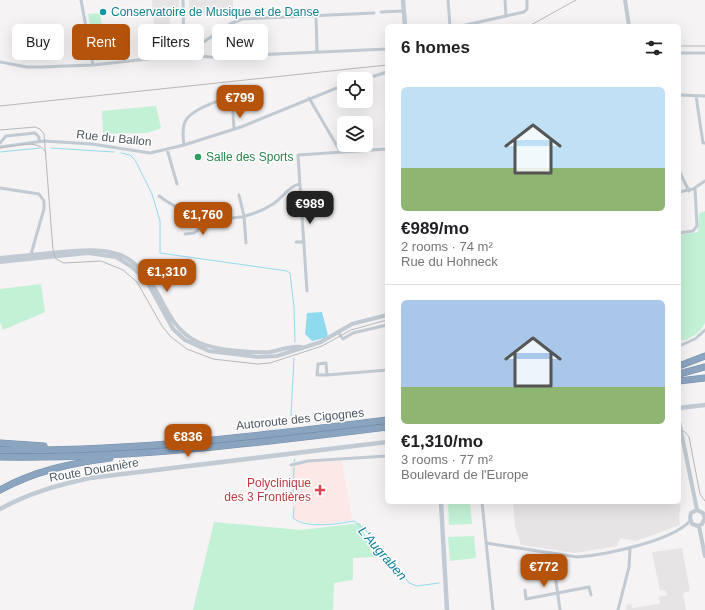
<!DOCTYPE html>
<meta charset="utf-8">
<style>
:root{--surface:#fff;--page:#f2f2f2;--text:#202124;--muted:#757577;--line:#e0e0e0;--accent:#b45309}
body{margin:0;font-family:Helvetica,sans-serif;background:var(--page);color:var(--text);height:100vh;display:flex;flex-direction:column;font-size:15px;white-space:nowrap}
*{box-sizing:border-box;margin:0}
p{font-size:13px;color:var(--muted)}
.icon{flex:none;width:22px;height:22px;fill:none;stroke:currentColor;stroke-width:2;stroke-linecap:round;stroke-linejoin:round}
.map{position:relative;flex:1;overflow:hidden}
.panel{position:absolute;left:385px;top:24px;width:296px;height:480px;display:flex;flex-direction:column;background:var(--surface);border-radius:6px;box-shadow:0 4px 16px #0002}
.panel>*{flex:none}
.top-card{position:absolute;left:12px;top:24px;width:313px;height:36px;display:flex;gap:8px}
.tools{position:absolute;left:337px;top:72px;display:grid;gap:8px}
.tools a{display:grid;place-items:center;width:36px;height:36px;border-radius:6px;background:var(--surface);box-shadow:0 4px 16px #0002;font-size:20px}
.price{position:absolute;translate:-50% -34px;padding:0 9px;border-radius:8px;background:var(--accent);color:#fff;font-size:13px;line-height:26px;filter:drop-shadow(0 1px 2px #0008)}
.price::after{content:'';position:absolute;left:50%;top:24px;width:12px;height:9px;margin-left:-6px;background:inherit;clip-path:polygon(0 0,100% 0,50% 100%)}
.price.on{background:#222;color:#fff}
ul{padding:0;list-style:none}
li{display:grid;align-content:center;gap:8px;height:212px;padding:0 16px}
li+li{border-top:1px solid var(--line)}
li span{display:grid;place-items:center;height:124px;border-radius:6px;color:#555}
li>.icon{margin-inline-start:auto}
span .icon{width:72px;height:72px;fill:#fffc;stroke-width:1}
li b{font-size:17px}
h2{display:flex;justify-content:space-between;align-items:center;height:48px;padding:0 16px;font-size:17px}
.tag{padding:0 14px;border-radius:6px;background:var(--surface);box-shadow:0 4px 16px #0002;font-size:14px;line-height:36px}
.tag.on{background:var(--accent);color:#fff}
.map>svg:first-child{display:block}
.education{fill:#e6e4e5}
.medical{fill:#fce8e6}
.green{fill:#c3f1d5}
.water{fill:#90daee}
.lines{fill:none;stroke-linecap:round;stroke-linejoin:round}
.stream{stroke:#90daee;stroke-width:1}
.motorway-casing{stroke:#7690ad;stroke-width:7}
.minor{stroke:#c1cad2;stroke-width:3}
.tertiary{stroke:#c1cad2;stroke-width:4}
.secondary{stroke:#c1cbd6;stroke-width:4.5}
.motorway{stroke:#8ba5c1;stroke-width:6}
.tram{stroke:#b5b8bd;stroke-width:1}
.rail{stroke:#b5b8bd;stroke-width:1}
.culture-dot{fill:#0f9aa8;stroke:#fff;stroke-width:1.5}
.leisure-dot{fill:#2e9e5b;stroke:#fff;stroke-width:1.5}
.health-dot{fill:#e0444e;stroke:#fff;stroke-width:1.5}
.labels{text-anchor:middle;stroke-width:3;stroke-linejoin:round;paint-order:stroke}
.culture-label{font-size:12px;fill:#0d838f;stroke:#fff;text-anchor:start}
.street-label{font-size:12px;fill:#4a5661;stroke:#fff}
.leisure-label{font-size:12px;fill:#27864d;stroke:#fff;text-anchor:start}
.health-label{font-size:12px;fill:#be3a42;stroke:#fff;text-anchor:end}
.water-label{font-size:13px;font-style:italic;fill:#0c7c9b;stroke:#fff}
</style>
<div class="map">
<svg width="705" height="610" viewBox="0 0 705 610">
<rect width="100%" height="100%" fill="#f5f3f3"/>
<path class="education" d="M152,0h27l1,16 -10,1v8l-16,1z
M189,0h44v15h-44z
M513,502h163l5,3 -2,12 1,8 -44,16 -16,-3 -3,8 -42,7 -54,-8 -6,-19z
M682,548l8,43 -7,2 3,17h-62l3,-1 -1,-4 5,-1 1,4 28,-4 -1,-7 8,-2 -2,-5 -5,1 -8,-39z"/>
<path class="medical" d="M342,461l10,59 -30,4 -27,-4 -2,-4 -2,-50 22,-4z"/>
<path class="green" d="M100,13l7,46 -11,2 -8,-47z
M170,25l1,16 10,2 -1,8 -23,3 -3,-28z
M57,26l3,24 -15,1 -2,-24z
M156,106l5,22 -14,5 -44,1 -1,-23z
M705,211v112c-5,10 -15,17 -26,18v-106l19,-3 1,-18z
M41,284l4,28 -42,18 -3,-8v-33z
M448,502h22l2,22 -23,1z
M214,522l87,8 59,-7 14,34 -21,1v22l-19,3 -1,27h-140z
M474,536l2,22 -26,3 -2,-24z"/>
<path class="water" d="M322,312l6,23 -3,3 -13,3 -7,-7 2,-21z"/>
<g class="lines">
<path class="stream" d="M51,148l63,4
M0,152l40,-4
M121,153l9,2 5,5 17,34 8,27v32l127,18 3,2 4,34 1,35
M291,416l3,-58
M294,462l1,-3
M293,501l1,-34
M294,507l-1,11c13,11 45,6 61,3l12,9 15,23 15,12 13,18 8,3 22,-3"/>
<g class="motorway-casing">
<path id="motorway" d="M679,366l26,-10
M679,374l26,-7
M679,381l26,-3
M0,443l44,3
M0,450c129,2 259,-14 387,-30
M0,457c130,2 259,-14 387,-30
M0,490c34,-19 72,-27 110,-32"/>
</g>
<path class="minor" d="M81,0l12,65
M183,0l1,55
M448,0l2,26
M505,0l1,16
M381,12l23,-1
M316,15l1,37
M461,26l63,-14 3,-3v-9
M679,53h26
M186,54l44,-30 12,-5 132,-6
M0,62l27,5h14l52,-2 91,-10 27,2 176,-8
M365,79l22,-7
M679,95l26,1
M696,96l7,47h2
M309,98l31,53
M0,143l6,-7 29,-3 4,4v4
M184,145c-1,-6 -2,-19 2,-25 5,-10 31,-19 42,-23l4,1 2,31
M0,147l44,-6 48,3 58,9 34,-8 57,-18 103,-42
M167,149l10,35
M679,171l10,20
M0,188l39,6 5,7v8l-13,45
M679,192l14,-3 12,-8
M239,195l5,21 2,27
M159,196c33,25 78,31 114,8 10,-6 14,-17 26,-20
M679,233l14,-2 4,-5 -2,-38
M185,234l9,-1 4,-3 5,-13
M296,242h7
M307,291l-9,-136 89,-6
M338,332l5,7 10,-6 34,-8
M679,346l16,-7 10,-9
M327,375l-1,-12 -8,1 -1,11h10l60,-5
M291,465l17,-4 79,-5
M482,502l11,108
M486,543l91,14c28,-2 95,-16 113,-36
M552,553l8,57
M525,590l1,9 63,-12 2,8
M618,610l11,-43 1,-18"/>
<path class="tertiary" d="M625,0l4,26
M0,258c20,-2 40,-4 61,-6 48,-5 74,-3 98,44 10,19 19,38 41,47 16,7 50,10 69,9 10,-1 22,-7 32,-5
M0,262l88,-9 28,4 16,10 14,13 27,49 12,11 24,11 49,6 19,-1 44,-14 31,-18 35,-9
M679,421l18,89
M705,518l-2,-5 -6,-3 -6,3 -1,5 2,6 6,2 4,-2 3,-6
M699,526l6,30"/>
<path class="secondary" d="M403,0l2,26
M679,408l26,-3
M441,502l6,108
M0,509c29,-16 58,-24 90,-31l297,-36"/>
<use href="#motorway" class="motorway"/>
<path class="tram" d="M0,130l35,-3 5,2 4,5 9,116 3,9 8,4 37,-2 22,9 14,12 25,44 9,11 16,12 26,10 44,5 13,-1 52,-17 29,-16 36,-10
M0,148c13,-1 42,-11 46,6
M679,429l6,3 4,5 11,57 5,7"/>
<path class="rail" d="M529,26l47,-26
M679,46h26
M0,106l387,-41"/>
</g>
<circle class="culture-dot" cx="103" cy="12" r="4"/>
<circle class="leisure-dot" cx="198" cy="157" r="4"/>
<path class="health-dot" d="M318 484h4v4h4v4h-4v4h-4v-4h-4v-4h4z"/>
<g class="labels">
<g class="culture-label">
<text x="111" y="16">Conservatoire de Musique et de Danse</text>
</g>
<g class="street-label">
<text transform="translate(114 138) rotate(6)" y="4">Rue du Ballon</text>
<text transform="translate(300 419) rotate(-6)" y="4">Autoroute des Cigognes</text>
<text transform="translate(94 470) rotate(-10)" y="4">Route Douanière</text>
</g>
<g class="leisure-label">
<text x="206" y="161">Salle des Sports</text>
</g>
<g class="health-label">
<text x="311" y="487">Polyclinique<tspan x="311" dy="14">des 3 Frontières</tspan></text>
</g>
<g class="water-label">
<text transform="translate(383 553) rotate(49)" y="5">L'Augraben</text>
</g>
</g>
</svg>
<div class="tools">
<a><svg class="icon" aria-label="locate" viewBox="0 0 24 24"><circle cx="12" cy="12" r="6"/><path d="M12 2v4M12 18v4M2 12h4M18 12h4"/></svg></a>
<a><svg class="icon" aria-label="layers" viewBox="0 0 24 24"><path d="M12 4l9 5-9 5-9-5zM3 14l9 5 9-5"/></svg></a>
</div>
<b class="price" style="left:240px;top:119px">€799</b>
<b class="price on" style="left:310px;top:225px">€989</b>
<b class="price" style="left:203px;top:236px">€1,760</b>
<b class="price" style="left:167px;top:293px">€1,310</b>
<b class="price" style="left:188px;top:458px">€836</b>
<b class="price" style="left:544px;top:588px">€772</b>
<div class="top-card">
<a class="tag">Buy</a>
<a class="tag on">Rent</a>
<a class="tag">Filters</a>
<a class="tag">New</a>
</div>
<section class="panel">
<h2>6 homes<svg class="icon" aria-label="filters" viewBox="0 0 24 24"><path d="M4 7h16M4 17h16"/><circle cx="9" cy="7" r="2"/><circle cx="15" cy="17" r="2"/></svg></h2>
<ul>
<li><span style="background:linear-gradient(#bfe0f5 65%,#8fb573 0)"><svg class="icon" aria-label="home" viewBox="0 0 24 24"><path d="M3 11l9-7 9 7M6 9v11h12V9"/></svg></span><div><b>€989/mo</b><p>2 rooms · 74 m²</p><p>Rue du Hohneck</p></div></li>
<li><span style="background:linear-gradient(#a9c7e8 70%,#8fb573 0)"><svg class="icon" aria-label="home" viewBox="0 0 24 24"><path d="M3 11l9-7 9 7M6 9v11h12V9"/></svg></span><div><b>€1,310/mo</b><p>3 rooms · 77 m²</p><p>Boulevard de l'Europe</p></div></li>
</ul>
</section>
</div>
